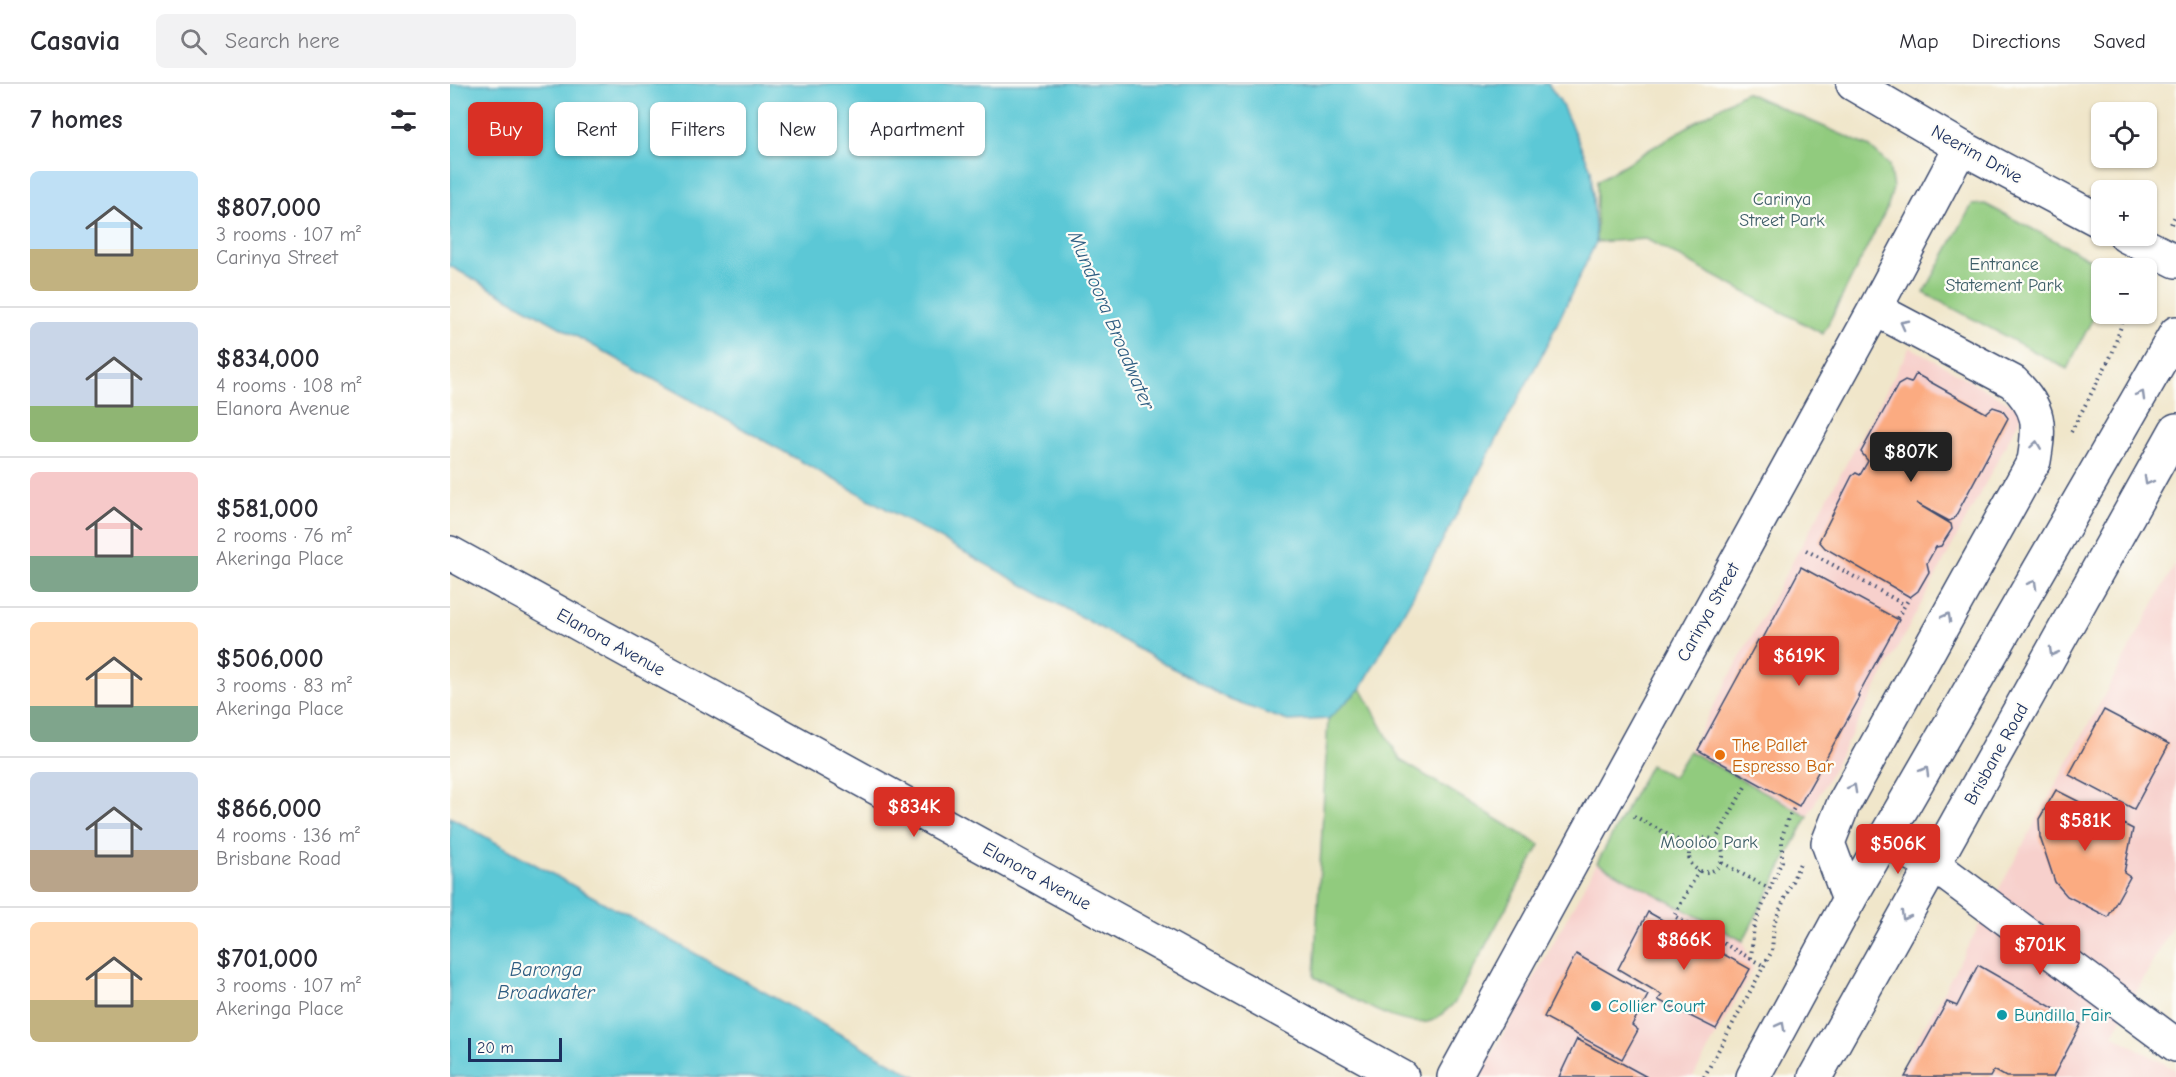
<!DOCTYPE html>
<meta charset="utf-8">
<style>
:root{--surface:#fff;--page:#f2f2f3;--text:#2b2b33;--muted:#7c7c81;--line:#e1e1e2;--accent:#d93025}
body{margin:0;font-family:"Comic Neue",sans-serif;background:var(--page);color:var(--text);height:100vh;display:flex;flex-direction:column;font-size:22px;white-space:nowrap}
*{box-sizing:border-box;margin:0}
p{font-size:20px;color:var(--muted)}
.icon{flex:none;width:33px;height:33px;fill:none;stroke:currentColor;stroke-width:2;stroke-linecap:round;stroke-linejoin:round}
.map{position:relative;flex:1;overflow:hidden}
.panel{display:flex;flex-direction:column;background:var(--surface);width:450px}
.panel>*{flex:none}
.hud{position:absolute;left:18px;top:18px;width:570px;height:54px;display:flex;gap:12px}
.fabs{position:absolute;left:1641px;top:18px;display:grid;gap:12px}
.fabs a{display:grid;place-items:center;width:66px;height:66px;border-radius:9px;background:var(--surface);box-shadow:0 2px 4px #0004;font-size:30px}
.scale{position:absolute;left:18px;bottom:15px;width:94px;box-sizing:border-box;padding-left:6px;border:3px solid #1b2f5e;border-top:0;font-size:16px;line-height:21px;white-space:nowrap;color:#1b2f5e;-webkit-text-stroke:4px #fdfcf7;paint-order:stroke}
.price{position:absolute;translate:-50% -51px;padding:0 14px;border-radius:6px;background:var(--accent);color:#fff;font-size:20px;line-height:39px;filter:drop-shadow(0 2px 3px #0008)}
.price::after{content:'';position:absolute;left:50%;top:36px;width:18px;height:14px;margin-left:-9px;background:inherit;clip-path:polygon(0 0,100% 0,50% 100%)}
.price.selected{background:#222;color:#fff}
ul{padding:0;list-style:none}
li{display:flex;align-items:center;gap:18px;height:150px;padding:0 30px}
li+li{border-top:2px solid var(--line)}
li span{display:grid;place-items:center;flex:none;width:168px;height:120px;border-radius:9px;color:#555}
li>.icon{margin-inline-start:auto}
span .icon{width:72px;height:72px;fill:#fffc;stroke-width:1}
li b{font-size:26px}
h2{display:flex;justify-content:space-between;align-items:center;height:72px;padding:0 30px;font-size:26px}
.chip{padding:0 21px;border-radius:9px;background:var(--surface);box-shadow:0 2px 4px #0004;font-size:21px;line-height:54px}
.chip.selected{background:var(--accent);color:#fff}
header{display:flex;align-items:center;gap:36px;box-sizing:border-box;height:84px;padding:0 30px;background:var(--surface);border-bottom:2px solid var(--line)}
header strong{font-size:28px}
nav{display:flex;gap:33px;margin-inline-start:auto;font-size:21px}
.search{width:420px;height:54px;background:var(--page);display:flex;align-items:center;gap:15px;box-sizing:border-box;padding:0 21px;border-radius:9px;color:var(--muted);font-size:22px}
main{display:flex;flex:1;min-height:0}
.map>svg:first-child{display:block}
.built{fill:#f7d0cc}
.green{fill:#91cb7e;stroke:#567d6e;stroke-width:1.5}
.water{fill:#5cc8d6;stroke:#3c7c9a;stroke-width:1.5}
.building{fill:#fbab81}
.lines{fill:none;stroke-linecap:round;stroke-linejoin:round}
.minor-casing{stroke:#3b4a6e;stroke-width:36}
.major-casing{stroke:#3b4a6e;stroke-width:36}
.path{stroke:#3b4a6e;stroke-width:4;stroke-dasharray:1.5 4.5;stroke-linecap:butt}
.minor{stroke:#fff;stroke-width:33}
.major{stroke:#fff;stroke-width:33}
.oneway{stroke:#8d97ae}
.food-dot{fill:#e8710a;stroke:#fdfcf7;stroke-width:2}
.culture-dot{fill:#0f9aa8;stroke:#fdfcf7;stroke-width:2}
.labels{text-anchor:middle;stroke-width:4.5;stroke-linejoin:round;paint-order:stroke}
.street-label{font-size:18px;fill:#1b2f5e;stroke:#fdfcf7}
.park-label{font-size:18px;fill:#3e5e68;stroke:#fdfcf7}
.food-label{font-size:18px;fill:#c56008;stroke:#fdfcf7;text-anchor:start}
.culture-label{font-size:18px;fill:#0d838f;stroke:#fdfcf7;text-anchor:start}
.water-label{font-size:20px;font-style:italic;fill:#2e5d82;stroke:#fdfcf7}
</style>
<header>
<strong>Casavia</strong>
<div class="search"><svg class="icon" aria-label="search" viewBox="0 0 24 24"><circle cx="10" cy="10" r="6"/><path d="M15 15l6 6"/></svg>Search here</div>
<nav><a>Map</a><a>Directions</a><a>Saved</a></nav>
</header>
<main>
<section class="panel">
<h2>7 homes<svg class="icon" aria-label="filters" viewBox="0 0 24 24"><path d="M4 7h16M4 17h16"/><circle cx="9" cy="7" r="2"/><circle cx="15" cy="17" r="2"/></svg></h2>
<ul>
<li><span style="background:linear-gradient(#bfe0f5 65%,#c2b280 0)"><svg class="icon" aria-label="home" viewBox="0 0 24 24"><path d="M3 11l9-7 9 7M6 9v11h12V9"/></svg></span><div><b>$807,000</b><p>3 rooms · 107 m²</p><p>Carinya Street</p></div></li>
<li><span style="background:linear-gradient(#c9d6e8 70%,#8fb573 0)"><svg class="icon" aria-label="home" viewBox="0 0 24 24"><path d="M3 11l9-7 9 7M6 9v11h12V9"/></svg></span><div><b>$834,000</b><p>4 rooms · 108 m²</p><p>Elanora Avenue</p></div></li>
<li><span style="background:linear-gradient(#f6c9c9 70%,#7fa58c 0)"><svg class="icon" aria-label="home" viewBox="0 0 24 24"><path d="M3 11l9-7 9 7M6 9v11h12V9"/></svg></span><div><b>$581,000</b><p>2 rooms · 76 m²</p><p>Akeringa Place</p></div></li>
<li><span style="background:linear-gradient(#ffd9b3 70%,#7fa58c 0)"><svg class="icon" aria-label="home" viewBox="0 0 24 24"><path d="M3 11l9-7 9 7M6 9v11h12V9"/></svg></span><div><b>$506,000</b><p>3 rooms · 83 m²</p><p>Akeringa Place</p></div></li>
<li><span style="background:linear-gradient(#c9d6e8 65%,#b9a48a 0)"><svg class="icon" aria-label="home" viewBox="0 0 24 24"><path d="M3 11l9-7 9 7M6 9v11h12V9"/></svg></span><div><b>$866,000</b><p>4 rooms · 136 m²</p><p>Brisbane Road</p></div></li>
<li><span style="background:linear-gradient(#ffd9b3 65%,#c2b280 0)"><svg class="icon" aria-label="home" viewBox="0 0 24 24"><path d="M3 11l9-7 9 7M6 9v11h12V9"/></svg></span><div><b>$701,000</b><p>3 rooms · 107 m²</p><p>Akeringa Place</p></div></li>
</ul>
</section>
<div class="map">
<svg width="1726" height="993" viewBox="0 0 1726 993">
<rect width="100%" height="100%" fill="#fdfcf7"/>
<filter id="ink" filterUnits="userSpaceOnUse"><feTurbulence type="fractalNoise" baseFrequency=".0167" numOctaves="2"/><feDisplacementMap in="SourceGraphic" scale="12" xChannelSelector="R" yChannelSelector="G"/><feConvolveMatrix kernelMatrix="1 2 1 2 8 2 1 2 1" color-interpolation-filters="sRGB"/></filter>
<filter id="wash" filterUnits="userSpaceOnUse"><feTurbulence type="fractalNoise" baseFrequency=".008" numOctaves="4" result="noise"/><feDisplacementMap in="SourceGraphic" scale="24" xChannelSelector="R" yChannelSelector="G"/><feGaussianBlur stdDeviation="1.35" result="paint"/><feColorMatrix in="noise" values="0 0 0 0 0 0 0 0 0 0 0 0 0 0 0 0 0 1.4 0 .05"/><feComposite in="paint" operator="in"/></filter>
<g filter="url(#wash)">
<rect width="100%" height="100%" fill="#f0e6ca"/>
<path class="built" d="M1460,263l114,64 -216,405 -119,-65z
M1726,479v356l-63,116 63,35v4l-2,3h-277z
M1147,779l146,78 10,28 -60,108h-220l12,-10z"/>
<path class="green" d="M1295,8l125,55 19,18 4,23 -5,18 -65,128 -177,-95 -50,3 1,-61z
M1535,120l122,64h-5l-1,34 -34,67 -143,-76 48,-88z
M911,604l39,72 140,85 -86,159c-7,5 -15,14 -23,17 -31,10 -88,-29 -117,-44l14,-258z
M1239,667l119,65 -65,125 -146,-78 53,-98 23,12z"/>
<path class="water" d="M0,0h1098l12,17 31,68 5,73 -51,107 -131,245 -53,94 -33,31 -40,2 -58,-21 -780,-434z
M0,733l467,260h-467z"/>
<g id="blocks">
<path class="building" d="M1466,290l70,39 7,-6 9,3 6,8 -54,101 -5,2 -33,-18 35,21 1,5 -11,17 -5,1 -9,16 2,9 -11,19 -8,6 -85,-49 -6,-7 33,-65 4,-3 4,2 8,-14 -7,-9 37,-67 7,-4 6,2z
M1351,483l98,53 -41,75 2,2 -61,109 -101,-56 60,-110 3,2z
M1654,626l65,34 -35,65 -65,-34z
M1606,706l77,39 -9,44 6,4 -22,40 -41,-21 -12,-14 -15,-45 -1,-18z
M1198,828l102,57 -34,60 -58,-29 4,-5 -44,-26z
M1126,870l72,41 -16,30 6,5 -16,29 -78,-42z
M1528,881l103,59 -28,53h-47l-12,-7 -4,7h-85l42,-75 10,4z
M1127,955l70,38h-88z"/>
</g>
</g>
<g filter="url(#ink)">
<use href="#blocks" fill-opacity="0" stroke="#3b4a6e" stroke-width="1.5"/>
<g class="lines">
<g class="minor-casing">
<path id="minor" d="M1403,0l108,63 141,75
M1676,152l50,25
M0,469l952,524
M1435,756l49,25 242,180
M1399,816l-21,-57 15,-38 191,-344c6,-36 7,-52 -21,-79l-138,-73
M1004,993l421,-768 86,-162"/>
</g>
<g class="major-casing">
<path id="major" d="M1303,993l96,-177 327,-567
M1365,993l361,-647"/>
</g>
<path class="path" d="M1721,140l5,-10
M1621,348l41,-78 13,-40
M1356,466l99,55
M1447,534l13,-21
M1184,732l57,31
M1239 771a17 17 0 1 1 34 0a17 17 0 1 1-34 0Z
M1265,757l31,-56
M1272,779l48,26
M1249,787l-25,45 90,50
M1301,874l3,-33 28,-64v-24l6,-19 8,-13
M1254,993l68,-126 2,-28 27,-62"/>
<use href="#minor" class="minor"/>
<use href="#major" class="major"/>
</g>
<defs><path id="oneway-chevron" d="M-2-3.5L2.5 0L-2 3.5" fill="none" stroke-width="1.6" stroke-linecap="round" stroke-linejoin="round" transform="scale(1.5)"/></defs>
<g class="oneway">
<use href="#oneway-chevron" transform="translate(1454 240) rotate(-152)"/>
<use href="#oneway-chevron" transform="translate(1691 311) rotate(-60)"/>
<use href="#oneway-chevron" transform="translate(1586 361) rotate(-82)"/>
<use href="#oneway-chevron" transform="translate(1698 397) rotate(119)"/>
<use href="#oneway-chevron" transform="translate(1583 500) rotate(-60)"/>
<use href="#oneway-chevron" transform="translate(1497 533) rotate(-61)"/>
<use href="#oneway-chevron" transform="translate(1603 568) rotate(119)"/>
<use href="#oneway-chevron" transform="translate(1475 687) rotate(-60)"/>
<use href="#oneway-chevron" transform="translate(1403 704) rotate(-61)"/>
<use href="#oneway-chevron" transform="translate(1455 832) rotate(119)"/>
<use href="#oneway-chevron" transform="translate(1331 942) rotate(-62)"/>
</g>
</g>
<circle class="food-dot" cx="1270" cy="671" r="6"/>
<g class="culture-dot">
<circle cx="1146" cy="922" r="6"/>
<circle cx="1552" cy="931" r="6"/>
</g>
<g class="labels">
<g class="street-label">
<text transform="translate(1527 70) rotate(29)" y="6">Neerim Drive</text>
<text transform="translate(1258 528) rotate(-61)" y="6">Carinya Street</text>
<text transform="translate(161 558) rotate(29)" y="6">Elanora Avenue</text>
<text transform="translate(1546 670) rotate(-61)" y="6">Brisbane Road</text>
<text transform="translate(587 792) rotate(29)" y="6">Elanora Avenue</text>
</g>
<g class="park-label">
<text x="1332" y="121">Carinya<tspan x="1332" dy="21">Street Park</tspan></text>
<text x="1554" y="186">Entrance<tspan x="1554" dy="21">Statement Park</tspan></text>
<text x="1259" y="764">Mooloo Park</text>
</g>
<g class="food-label">
<text x="1282" y="667">The Pallet<tspan x="1282" dy="21">Espresso Bar</tspan></text>
</g>
<g class="culture-label">
<text x="1158" y="928">Collier Court</text>
<text x="1564" y="937">Bundilla Fair</text>
</g>
<g class="water-label">
<text transform="translate(662 236) rotate(67)" y="7">Mundoora Broadwater</text>
<text x="96" y="892">Baronga<tspan x="96" dy="23">Broadwater</tspan></text>
</g>
</g>
</svg>
<div class="fabs">
<a><svg class="icon" aria-label="locate" viewBox="0 0 24 24"><circle cx="12" cy="12" r="6"/><path d="M12 2v4M12 18v4M2 12h4M18 12h4"/></svg></a>
<a>+</a>
<a>−</a>
</div>
<div class="scale">20 m</div>
<b class="price selected" style="left:1461px;top:399px">$807K</b>
<b class="price" style="left:1349px;top:603px">$619K</b>
<b class="price" style="left:464px;top:754px">$834K</b>
<b class="price" style="left:1635px;top:768px">$581K</b>
<b class="price" style="left:1448px;top:791px">$506K</b>
<b class="price" style="left:1234px;top:887px">$866K</b>
<b class="price" style="left:1590px;top:892px">$701K</b>
<div class="hud">
<a class="chip selected">Buy</a>
<a class="chip">Rent</a>
<a class="chip">Filters</a>
<a class="chip">New</a>
<a class="chip">Apartment</a>
</div>
</div>
</main>
